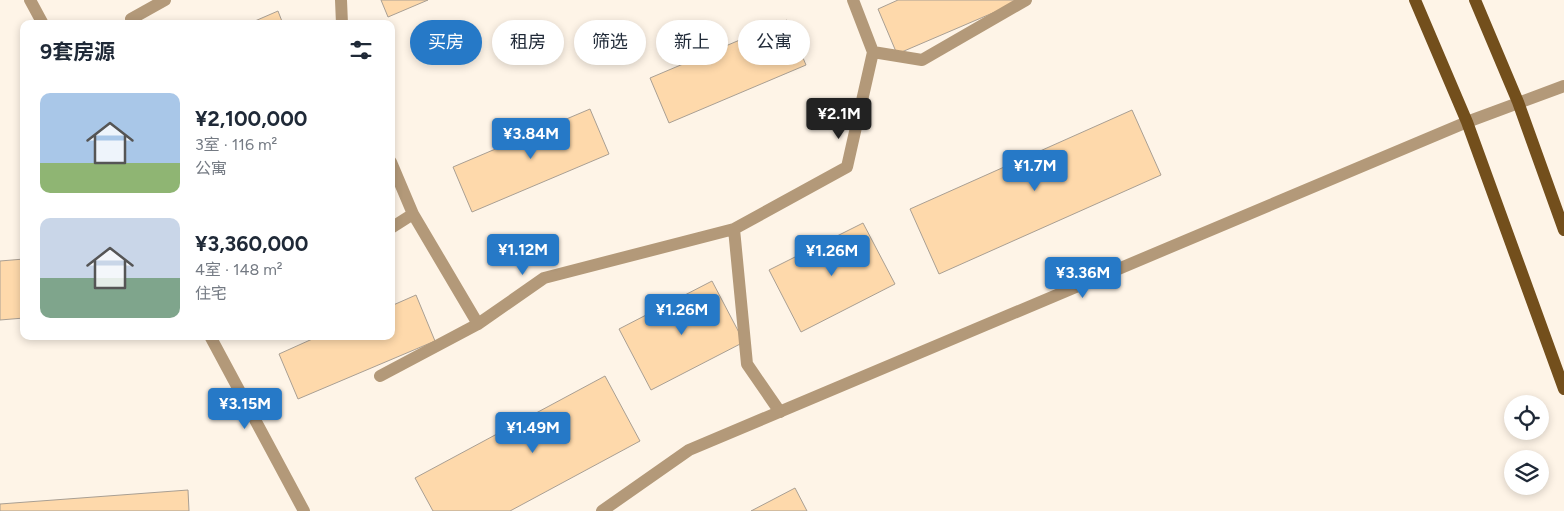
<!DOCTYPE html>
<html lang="zh">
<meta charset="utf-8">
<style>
:root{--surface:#fff;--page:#f2f2f3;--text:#1f2937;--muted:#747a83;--accent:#2679c7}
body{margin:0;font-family:Figtree,"Noto Sans SC",sans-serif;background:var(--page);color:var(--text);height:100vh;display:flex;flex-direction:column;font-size:19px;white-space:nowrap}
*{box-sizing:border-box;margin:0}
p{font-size:16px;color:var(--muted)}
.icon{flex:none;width:28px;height:28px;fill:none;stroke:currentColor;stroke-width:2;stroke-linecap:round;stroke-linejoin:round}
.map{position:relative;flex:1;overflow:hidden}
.details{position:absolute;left:20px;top:20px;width:375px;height:320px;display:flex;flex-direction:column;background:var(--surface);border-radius:10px;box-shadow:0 2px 8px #0003}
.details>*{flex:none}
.hud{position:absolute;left:410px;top:20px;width:475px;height:45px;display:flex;gap:10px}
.buttons{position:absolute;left:1504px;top:395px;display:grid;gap:10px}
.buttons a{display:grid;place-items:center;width:45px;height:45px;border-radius:50%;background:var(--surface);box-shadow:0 2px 8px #0003;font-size:25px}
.price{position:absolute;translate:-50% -42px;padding:0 11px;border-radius:5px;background:var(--accent);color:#fff;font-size:16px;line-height:32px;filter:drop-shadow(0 1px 2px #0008)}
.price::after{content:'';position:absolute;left:50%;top:30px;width:15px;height:11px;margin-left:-8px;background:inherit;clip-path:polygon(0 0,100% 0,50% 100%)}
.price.active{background:#222;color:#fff}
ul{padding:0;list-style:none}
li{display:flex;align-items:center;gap:15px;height:125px;padding:0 20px}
li span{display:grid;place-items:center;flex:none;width:140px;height:100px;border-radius:10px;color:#555}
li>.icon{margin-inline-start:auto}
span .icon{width:60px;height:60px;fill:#fffc;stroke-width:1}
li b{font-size:21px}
h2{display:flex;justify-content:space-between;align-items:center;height:60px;padding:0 20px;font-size:21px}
.pill{padding:0 18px;border-radius:22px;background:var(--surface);box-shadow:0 2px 8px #0003;font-size:18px;line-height:45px}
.pill.active{background:var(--accent);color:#fff}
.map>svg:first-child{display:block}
.building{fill:#fed9ab;stroke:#a99f93}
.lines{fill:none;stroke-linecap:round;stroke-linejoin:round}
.minor{stroke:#b39979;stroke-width:12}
.tertiary{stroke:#b39979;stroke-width:12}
.primary{stroke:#734f1c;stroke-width:12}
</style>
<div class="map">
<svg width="1564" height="511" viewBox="0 0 1564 511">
<rect width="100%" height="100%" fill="#fef4e7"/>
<path class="building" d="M381,0h47l-40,17z
M898,0h125l-126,54 -19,-45z
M278,11l5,13h-35z
M787,20l19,45 -137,58 -19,-45z
M590,109l19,45 -137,58 -19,-45z
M1132,110l29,65 -222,99 -29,-65z
M863,223l32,61 -94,48 -32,-62z
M24,259v59l-24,2v-59z
M712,281l32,61 -93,48 -32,-61z
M416,295l19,46 -137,58 -19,-45 40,-18h72v-30z
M605,376l35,65 -130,70h-77l-18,-33z
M795,488l12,23h-56z
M188,490l1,21h-189v-7z"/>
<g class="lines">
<path class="minor" d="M341,0l1,24
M131,19l34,-19
M873,52l49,8 104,-60
M391,162l22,52 65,110 66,-46 190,-49 113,-62 26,-115 -20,-52
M391,228l22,-14
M734,229l13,135 33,48
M380,376l98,-52"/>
<path class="tertiary" d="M30,0l13,24
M210,336l94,175
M602,511l87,-61 778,-328 97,-36"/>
<path class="primary" d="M1415,0l52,122 97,267
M1475,0l43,102 46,128"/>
</g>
</svg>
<div class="buttons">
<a><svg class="icon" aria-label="locate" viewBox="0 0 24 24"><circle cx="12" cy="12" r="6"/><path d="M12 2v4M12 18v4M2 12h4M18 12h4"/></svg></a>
<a><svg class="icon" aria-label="layers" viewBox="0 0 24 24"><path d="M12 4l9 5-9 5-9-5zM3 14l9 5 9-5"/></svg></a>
</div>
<b class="price active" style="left:839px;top:140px">¥2.1M</b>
<b class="price" style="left:531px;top:160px">¥3.84M</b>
<b class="price" style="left:1035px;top:192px">¥1.7M</b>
<b class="price" style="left:523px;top:276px">¥1.12M</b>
<b class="price" style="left:832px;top:277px">¥1.26M</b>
<b class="price" style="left:1083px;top:299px">¥3.36M</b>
<b class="price" style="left:682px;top:336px">¥1.26M</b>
<b class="price" style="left:245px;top:430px">¥3.15M</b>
<b class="price" style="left:533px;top:454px">¥1.49M</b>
<div class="hud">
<a class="pill active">买房</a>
<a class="pill">租房</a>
<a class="pill">筛选</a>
<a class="pill">新上</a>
<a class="pill">公寓</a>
</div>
<section class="details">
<h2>9套房源<svg class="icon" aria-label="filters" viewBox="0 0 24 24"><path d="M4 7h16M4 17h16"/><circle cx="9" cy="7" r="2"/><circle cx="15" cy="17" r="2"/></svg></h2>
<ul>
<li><span style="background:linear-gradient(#a9c7e8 70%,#8fb573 0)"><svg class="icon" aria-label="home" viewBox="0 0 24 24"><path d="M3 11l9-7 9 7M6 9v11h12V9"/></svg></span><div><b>¥2,100,000</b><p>3室 · 116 m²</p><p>公寓</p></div></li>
<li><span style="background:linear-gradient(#c9d6e8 60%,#7fa58c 0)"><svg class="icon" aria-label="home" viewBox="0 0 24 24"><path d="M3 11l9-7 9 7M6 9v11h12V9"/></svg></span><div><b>¥3,360,000</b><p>4室 · 148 m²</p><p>住宅</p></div></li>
</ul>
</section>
</div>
